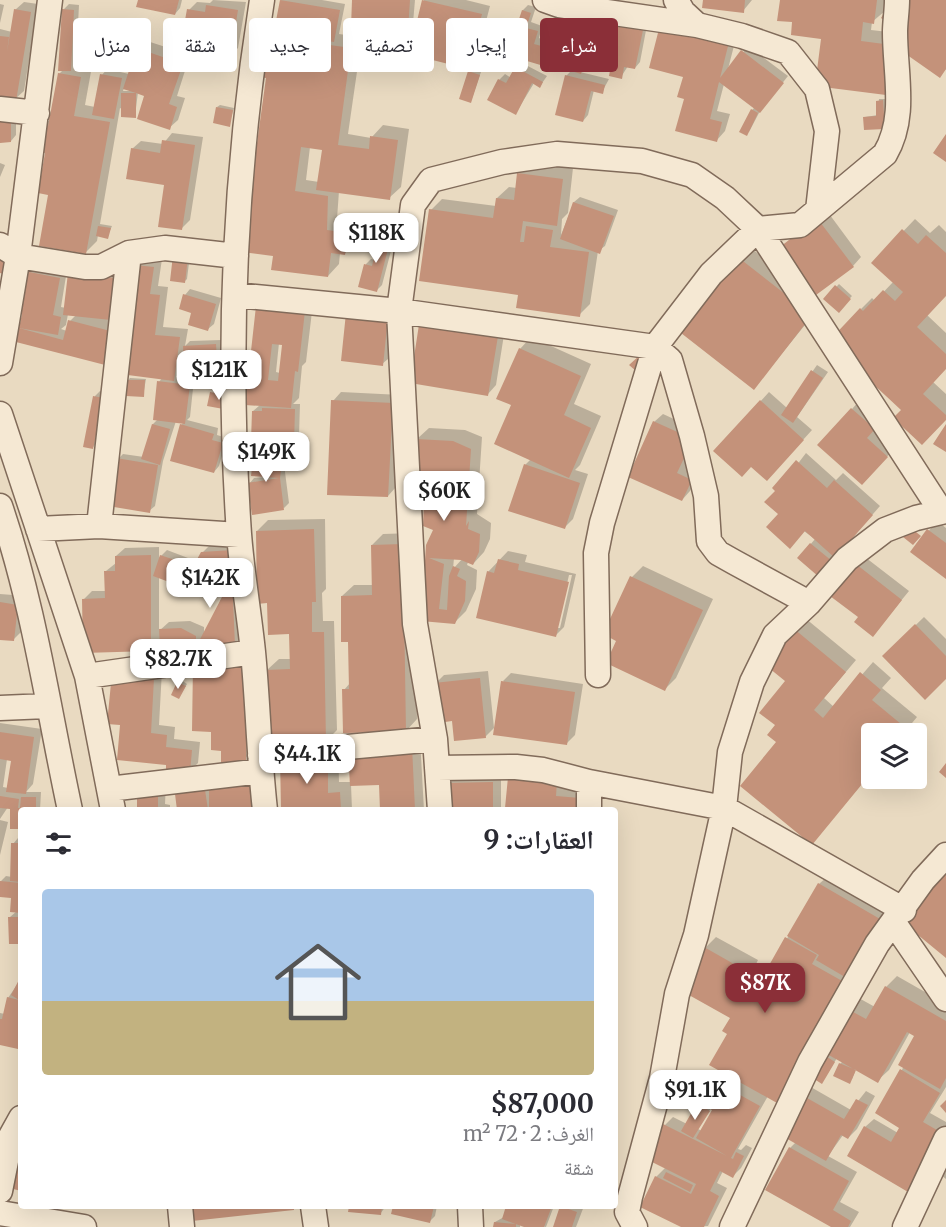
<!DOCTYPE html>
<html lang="ar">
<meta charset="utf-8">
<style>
:root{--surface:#fff;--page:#f7f7f7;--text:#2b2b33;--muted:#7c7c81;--line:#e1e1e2;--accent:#8b2f38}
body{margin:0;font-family:Merriweather,"Noto Naskh Arabic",serif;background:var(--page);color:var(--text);direction:rtl;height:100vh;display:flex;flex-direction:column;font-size:22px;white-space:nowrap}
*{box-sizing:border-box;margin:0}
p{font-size:20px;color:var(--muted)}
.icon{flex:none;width:33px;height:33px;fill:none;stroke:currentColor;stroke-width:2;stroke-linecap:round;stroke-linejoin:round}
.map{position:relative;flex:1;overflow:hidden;direction:ltr}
.panel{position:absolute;left:18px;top:807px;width:600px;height:402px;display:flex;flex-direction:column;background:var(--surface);border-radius:6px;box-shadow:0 6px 24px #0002;direction:rtl}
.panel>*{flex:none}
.guide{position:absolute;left:18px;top:18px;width:600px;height:54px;direction:rtl;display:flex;gap:12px}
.tools{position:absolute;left:861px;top:723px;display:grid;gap:12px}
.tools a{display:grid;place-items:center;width:66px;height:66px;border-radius:6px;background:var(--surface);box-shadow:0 6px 24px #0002;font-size:30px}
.price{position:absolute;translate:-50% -51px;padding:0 14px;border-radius:12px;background:#fff;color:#222;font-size:20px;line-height:39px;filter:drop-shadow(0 2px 3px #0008)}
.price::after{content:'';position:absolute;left:50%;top:36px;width:18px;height:14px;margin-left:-9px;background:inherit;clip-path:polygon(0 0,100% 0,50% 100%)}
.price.active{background:var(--accent);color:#fff}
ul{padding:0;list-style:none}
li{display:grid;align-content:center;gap:12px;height:318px;padding:0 24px}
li+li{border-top:2px solid var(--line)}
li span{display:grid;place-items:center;height:186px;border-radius:6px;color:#555}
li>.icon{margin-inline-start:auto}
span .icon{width:108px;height:108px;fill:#fffc;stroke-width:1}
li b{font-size:26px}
h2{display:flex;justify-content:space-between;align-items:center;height:72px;padding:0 24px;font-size:26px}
.pill{padding:0 21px;border-radius:6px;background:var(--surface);box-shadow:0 6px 24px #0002;font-size:21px;line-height:54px}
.pill.active{background:var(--accent);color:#fff}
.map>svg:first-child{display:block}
.shadow{fill:#0003;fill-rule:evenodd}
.building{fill:#c4927a;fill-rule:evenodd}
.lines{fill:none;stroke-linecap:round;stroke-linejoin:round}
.minor-casing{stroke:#816b5a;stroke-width:27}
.minor{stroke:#f5e8d3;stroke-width:24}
</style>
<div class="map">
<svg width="946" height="1227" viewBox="0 0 946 1227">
<rect width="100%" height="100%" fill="#e9dac1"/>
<path class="shadow" d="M139,0h43l-2,8 -5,6z
M213,0l33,2 -8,46 -9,9 -57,-21 8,-9 5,1 4,-18 8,-8 13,1z
M281,0h41l23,4 -6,30 23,3 -14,97 23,4 12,-13 26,4 -8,58 -12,11 -50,-7 -2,28 22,3 -3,20 -11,11h-5l-1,11 -11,12 -53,-21 -8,-178 -7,-41 11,-11h5zM310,147l14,2 -5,33 -13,-2z
M354,0h61l-2,23 -5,6z
M424,0h42l24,6 -14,53 -8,8 -57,-14z
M705,0h47l-9,11z
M781,0h105l-1,11 -13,11 -1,8 17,2 58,-32v69l-7,7 -38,-27 -79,-11 -28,-17z
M24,2l14,2 -14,87 -9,8 -15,-2v-68l12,3 3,-22z
M0,4l4,1 -4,18z
M69,4l10,1 -3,59 16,2 -7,39 10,2 7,-32 5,-6 22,5 5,-13 -10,9 -14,-38 5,-5 16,7 -8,16 8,3 10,-14 49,16 -13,41 8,2 -7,22 -9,8 -23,-33 -8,-3 -3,24 -15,-8 -20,116 12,2 -5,11 -9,-2 -1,6 -12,12 -35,-59 -3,-42 -5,-27 10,-10 7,-41 5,-5 -1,-59zM124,88l9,3h-10z
M528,5l8,2 -5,15 11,4 -3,12 5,2 2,-10 9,-8 12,4 2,-8 78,7 -7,37 -5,6 -7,-2 -7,11 -7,-19 -10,10 -15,-4 -9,8 29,7 -7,13 -8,-2 -6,25 -5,6 -17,-45 6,-6 -10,-23 -5,-1 -4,14 -6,5 -38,-11 14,-44z
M737,34l-10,39 21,-27 40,30 -28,35 -11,21 3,-22 3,-3 -31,-23 -7,27 13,3 -5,17 -8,9 -32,-43z
M499,54l9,4 -5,10 -6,-12z
M522,63l25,13 -7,10 -6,-3 -18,30 -17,-33 6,-6 6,4z
M471,69l10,3 -10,29 -2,-29z
M879,99h6l1,26 -21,-8 13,-2z
M220,105l14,3 -5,17 -12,-18z
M0,116h16v19l-5,6h-11z
M172,133l31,4 -13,83 -9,9 -15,-46 -34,-34 9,-8 22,3z
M530,162l43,6 -5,45 -6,6 -1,16 13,-33 6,-5 38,13 -13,36 -7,5 -8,53 -11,11 -148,-105 11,-11 54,7 1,-8 12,-11 8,1 2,-14z
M0,163l5,2 -5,12z
M827,211l34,46 -8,9 -71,-19z
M915,219l15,14 9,-8 7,7v63l-19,20 19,18v34l-13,15 13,12v24l-43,-8 -42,-101 11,-11 3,3 19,-20 -21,-18z
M388,225l9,3 -15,57 -5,5 -17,-4 6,-22 5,-5 4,1 7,-29z
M751,248l71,56 -68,84 -71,-55z
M190,255l-3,24 -2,2 -10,-25z
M145,257l17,2 -4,27 10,1 -5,40 25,2 -3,17 5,-5 31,-1 2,32 -6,6 -23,1 -4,38 -3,3 31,8 -1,7 10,3 -8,28 -5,6 -33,-47 3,-3 -8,-1 -13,40 -8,45 -6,5 -31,-52 5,-5 21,3 9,-33 5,-5 1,-37 3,-4 -26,-113zM184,360l2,19 -10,-2 6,-6z
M29,263l38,7 -6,37 5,1 3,-34 51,-1 -5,40 -7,7 17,5 -8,31 -99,-15 6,-28 -11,-2zM68,314l8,1 -6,6 -3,10 -6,-2 5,-4z
M839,284l13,12 -14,15 -13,-12z
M190,289l31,9 -7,26 -6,5 -15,-17 -8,-17z
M313,303l-7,59 -4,4 -3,32 -6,6h7l-1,32 -6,5 -40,-30 7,-6 -2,-98zM279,343l4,1 -3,29 -4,-1z
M393,312l-5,47 -6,5 -39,-4z
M422,319l84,3 -10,63 -8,9z
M531,337l60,27 -17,40 27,12 -21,49 -5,5 13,4 -15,45 -8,8 -40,-62 6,-6 -18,-54 7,-56z
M817,365l11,7 -31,45 15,13 -37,41 -23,-5 -37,-15 54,-59 18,16z
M130,378l16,1 -3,17 -15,-16z
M100,391l8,2 -10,49 -5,5 2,-51z
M341,392l60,3 -5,92 -8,9 -55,-95z
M860,400l35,48 -25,27 -18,-66z
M663,414l37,17 -15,33 15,7 -10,20 -8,9 -28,-78z
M429,428l36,2 17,7 -5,77 14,9 -1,16 -6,13 -11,12 -5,-2 -1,3 10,5 -1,19 -10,22 -11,11 -32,-2 5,-75 7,-16 -18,-90zM454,558h9l-10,11z
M261,445l26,3 -2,24 4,31 -5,5 -35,-24 5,-6 11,-1 -9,-26z
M806,453l30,27 7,-7 37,33 -56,64 -25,-12 16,-19 -35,-25 -3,-23z
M325,519l1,70 -4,4 1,28h11l3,109 -11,11 -59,-71 12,-11h12v-26l-23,-31 -11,-71 11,-11z
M937,521l9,7v49l-34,-26z
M414,533l3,186 -11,12 -62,-41 6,-7 -1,-43 -7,-44 12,-11h19l-1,-40 11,-11z
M241,542l2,94 -8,8 -66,6 -8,-11 -10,10 -68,-49 9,-9h14v-20l10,-8v-7l9,-8 34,-1v11l8,-8 21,8 -6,19 -5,6 -18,-6v54l10,-9 21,-1 14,6v8l22,-41 -24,-41 9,-9z
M508,551l19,4 -2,7 51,12 -12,53 -9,9 -67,-64zM569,575h3l-12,53h-3z
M861,554l48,37 -36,44 -13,-18 -31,-24z
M643,566l70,33 -37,79 -11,11 -47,-49 14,-63z
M0,594l26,2 -4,35 -8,8 -14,-1z
M924,617l22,22v38l-62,-21z
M805,618l51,42 -32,38 10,9 39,-45 18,16 -9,10 35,29 -14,17h-31l-94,8 -1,-17 10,-44 -21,-18z
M256,658l-2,96 -8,8 -23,-13 -10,-19 -18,-65z
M162,670l-3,55 16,2 -1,12 26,3 -2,21 -9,9 -21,-9 -46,-39 -14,-1z
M488,671l6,57 -9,9 -31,-17 -18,-37 8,-8z
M511,673l72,11 -8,51 -9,9 -63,-63z
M181,680l6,4 -8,13v-14z
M0,723l42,6 -9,55 -7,8h15l-1,18h-19v18l-9,-20 -4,-1 -8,12zM7,759h6l-5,29 -5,-1z
M420,738l4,72h-43l-1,-27 -29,1 1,26h-69l55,-64 1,36h12z
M236,769l29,1 -1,40h-85l-3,-23 5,-5 28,-4 1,5 9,-10h12z
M565,773l-2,15 25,2 -2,20 -79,-3z
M501,774v36h-51l-1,-27 9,-8z
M166,783l-1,21 5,1v5h-32z
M0,820l8,2 -8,33z
M18,838h3v104l-11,-25 7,-6 -5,-14 -12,-1v-14l6,-6 6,1 1,-33z
M828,876l59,34 -33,57 -86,129 -30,53 3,1 5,-5 6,3 -11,20 -8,8 -10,-5 -6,12 10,5 -19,38 -23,1 -29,-50 10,-10 -1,-42 8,-8 14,7 27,-43 9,-9 9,-55 -27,-69 11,-11 42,23 -6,12 12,6 55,-94zM711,1108l3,1 -12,22 -4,-2z
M897,976l49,28v83l-16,26 16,9v9l-29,50 -52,-54 9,-8 24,14 3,-6 1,-57 14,-35 -6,-3 -21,38 -12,11 -21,-12 -4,10 -12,-15 3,-3 -6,-3 -15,24 -9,-5 44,-80 18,10 11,-20z
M21,979v65l-4,3 -17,-3v-31l5,1 3,-16z
M809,1086l42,24 15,-19 9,5 -18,33 -9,9 -5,-3 -15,21 29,16 -17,30 19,10 -9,15h-16l-44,-79 6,-6 -17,-10z
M946,1160v19l-9,-7z
M350,1206h36l-6,8z
M395,1206h42l-2,10 -6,6z
M508,1206h46l-8,21 -26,-3v3h-25v-5l9,-5z
M562,1206h22l-8,21h-22z"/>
<path class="building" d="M138,0h41l-4,15 -39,-8z
M280,0l60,10 -6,32 -60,-11z
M352,0h58l-2,30 -57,-3z
M422,0l60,14 -14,55 -59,-15z
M703,0h42l-1,13 -42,-5z
M780,0h97l-3,24 -11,-2 -2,19 31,4 -10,-7 9,-13 -10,-7 11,-18h54v69l-6,9 -47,-33 -7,50 -71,-9 6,-47 -30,-4 1,-13 -15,-1z
M206,5l32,5 -8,48 -62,-10 2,-13 12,2 5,-28 18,3z
M14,9l17,3 -15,89 -16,-2v-63l9,1 -2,15z
M62,9l12,1 -3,61h-13z
M522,10l9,3 -5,15 12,3 -4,13 19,5 -6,18 -40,-12z
M568,17l47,14 -11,39 -20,-6 -3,10 -26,-8 5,-18 -19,-5 4,-13 17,5z
M660,25l69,17 -9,36 21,-28 43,33 -24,30 -41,-31 -9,37 12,3 -5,20 -42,-11 9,-32 -7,-2 6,-20 -34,-9z
M618,26l25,4 -8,39 -11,-2 -2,12 -13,-3z
M108,31l19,8 -8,16 11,6 -5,11 -30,-13z
M259,35l92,13 -13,97 31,4 1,-13 28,4 -8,60 -74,-10 6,-40 -21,-3 -6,44 33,5 -1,34 22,3 -4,22 -14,-2 -3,24 -57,-7 2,-14 -31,-4 24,-174 -13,-2z
M131,46l52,18 -14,40 8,3 -7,23 -33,-11 7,-23 -8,-3v25l-15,-1v-24h15l-13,-4 11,-34 -5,-2z
M495,55l12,5 -6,12 -11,-5z
M515,67l28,15 -3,6 -8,-5 -16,32 -29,-15 11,-21 8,4z
M468,71l12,4 -9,28 -12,-4z
M58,73l23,4 -7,39 36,6 -24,132 -47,-8 9,-51 -10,-2 7,-40 -10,-2 5,-26 8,1z
M100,74l22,4 -8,41 -22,-4z
M565,75l40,10 -2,9 -12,-3 -8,31 -28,-7z
M883,100l2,29 -21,1 -1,-13 13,-1v-15z
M216,107l17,3 -3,17 -17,-4z
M751,109l7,4 -11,23 -8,-4z
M0,121h11v21l-11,1z
M946,134v28l-13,-9z
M162,140l33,5 -13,85 -24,-3 6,-42 -38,-6 5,-31 29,5z
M517,173l46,6 -6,47 -34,-5 -3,21h4l2,-16 27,4 -3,17 39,5 -9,65 -64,-9 2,-13 -99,-14 10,-72 64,9 3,-20 18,2z
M573,202l41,14 -14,38 -40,-15z
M817,218l37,49 -38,28 -36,-48z
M98,226l13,2 -3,11 -12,-3z
M902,229l16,15 8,-9 20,18v43l-29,31 29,27v15l-23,25 23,21v5l-24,25 -29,-27 8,-8 -73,-68 32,-34 3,3 20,-21 12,11 8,-9 -32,-29z
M381,230l11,3 -15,59 -19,-5 6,-23 8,2z
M0,253l7,1 -3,20 -4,-1z
M173,255l15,2 -3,26 -15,-2z
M739,258l73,57 -58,75 -73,-57z
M135,265l19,2 -4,27 10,1 -5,40 25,2 -6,44 -54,-7z
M19,270l41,8 -7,37 8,2 -3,18 -39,-7 3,-14 -11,-2z
M68,273l47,5 -4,42 -48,-5z
M835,285l16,14 -12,14 -16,-14z
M183,294l33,10 -8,27 -20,-6 3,-12 -12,-4z
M256,306l49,5 -7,61 -3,-1 -4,37 -46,-3zM272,344l10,1 -4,36 -10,-1z
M346,313l42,4 -5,49 -42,-5z
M420,318l79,12 -11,66 -78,-13z
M68,320l50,13 -9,33 -93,-24 3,-14 44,12z
M216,344l2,35 -33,2 -2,-35z
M519,348l62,28 -17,39 27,13 -22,50 -75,-34 17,-39 -15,-6z
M640,355l6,6 -10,10 -7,-6z
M811,370l12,8 -30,45 -12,-8z
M127,380h18l-1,17 -18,-1z
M157,381l33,4 -5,39 -32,-4z
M210,392l22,4 -3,14 -22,-4z
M93,396l11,2 -11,51 -10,-2z
M331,400l62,3 -5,94 -61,-2z
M760,400l44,40 -37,41 -16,-14 -9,10 -29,-26z
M262,408l33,1 -1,34 -43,-2 1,-30h10z
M851,408l24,21 -8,9 21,19 -26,28 -45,-40z
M653,421l40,18 -16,34 15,7 -10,21 -54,-24z
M152,424l18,5 -10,36 -19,-6z
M180,424l34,10 -2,6 11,3 -9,30 -44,-12z
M946,424v28l-13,-8z
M416,439l37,2 18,8 -5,77 3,-5 -1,8 12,5 -1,18 -6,13 -12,-5 -32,-2 15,6 -5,45 8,1 2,-34 4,-10 7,3 -3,7 9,5 -1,20 -10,23 -34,-3 5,-76 7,-15 -10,-4 1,-25 -12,-6z
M254,450l29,4 -3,24 4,32 -32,5 -5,-32 32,-5 -28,-2z
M116,458l42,7 -8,48 -42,-7z
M796,460l31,28 7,-8 39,35 -38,43 -30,-27 -15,18 -24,-22 12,-13 -14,-12 11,-11 -3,-3z
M524,464l56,19 -15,46 -57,-18z
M911,528l10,8 -8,9 -10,-8z
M314,529l2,73h-4v30h12l2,110 -59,2 -1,-74 24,-1 -1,-35 -21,1 -1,-32 -10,1 -1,-73z
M927,529l19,14v36l-36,-27z
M810,543l22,18 -13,16 -22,-19z
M403,544l3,188 -63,1 -1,-44h7l-1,-47h-7v-46l31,-1 -1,-50z
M233,550l1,23 -2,5 3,68 -47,2 5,2 -24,1 -9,-4 -1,-18 22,-1 15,8v11l27,-52 -11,-6 -1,-18 -16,-8 6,-11z
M151,555v96l-68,2 -1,-54 23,-1 -1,-27h11v-15z
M160,555l24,8 -7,22 -24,-9z
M498,559l21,5 -1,6 51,12 -13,55 -80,-19 11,-47 7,2z
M852,561l50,39 -29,37 -19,-15 4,-5 -32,-24z
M630,576l73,34 -38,81 -59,-28 10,-22 -13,-7z
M0,602l18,3 -4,36 -14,-1z
M915,624l31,32v23l-21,21 -43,-44z
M793,628l53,44 -32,38 9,8 37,-46 21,18 -9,10 35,29 -4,5h-31v38l-60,73 -72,-59 36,-44 -9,-7 8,-10 -16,-12 26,-32 -21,-17z
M193,665l55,1 -2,98 -25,-1v-12l-10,-1v-18l-19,-1z
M112,673l42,5 -3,55 16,2 -1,12 26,3 -2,23 -24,-2v-6l-49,-5 3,-35 -13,-1z
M480,678l6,60 -32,3 -2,-20 -14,2 -4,-40z
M501,681l74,11 -8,53 -74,-10z
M177,682l9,4 -7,13 -8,-4z
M0,732l34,5 -8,57 -20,-2 5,-31 -11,-2z
M412,746l3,64h-35l-1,-25 -29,1 -2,-37z
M328,756v37l12,-1 1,18h-60l-1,-53z
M946,763v15l-7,-6z
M508,777l49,4 -1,15 24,2 -1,12 -74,-2z
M257,778l-1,32h-47v-29z
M493,782v28h-45v-27z
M204,783l4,27h-31l-3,-24z
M137,791h21v19h-21z
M0,796l19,3 -1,9h2l1,-11h15v13h-15v19h-11v-20l-10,-1z
M11,843h10v39l-11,-1z
M946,865v93l-45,-37z
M0,881l21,2v30l-11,-1 1,-14 -11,-1z
M818,883l62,36 -35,58 -29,-17 3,-5 -32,-19z
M8,917h13v27h-12z
M785,937l32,18 -5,9 32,18 -67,121 -68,-38 18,-31 -5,-3 8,-13 -50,-28 24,-43 44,25 -6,11 13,7z
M21,976v56l-3,17 -18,-4v-26h2l5,-22 12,3 -8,-5z
M885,986l61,35v57l-6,11 -42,-24 16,-29 -7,-4 -29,51 -58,-33 24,-43 22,12z
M824,1055l11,7 -13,22 -11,-7z
M839,1063l17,7 -6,14 -17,-8z
M900,1069l40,24 -17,29 19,11 -34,59 -61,-36 17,-30 27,16 8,-14 -24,-15z
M713,1080l47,26 -29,52 2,1 3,-7 8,4 -11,22 -13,-7 -10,20 9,5 -15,31h-23l-41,-20 15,-31 36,18 5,-10 -50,-25 17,-35 64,32 -31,-18 16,-28 -12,-7z
M800,1094l44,25 12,-20 12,6 -20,34 -7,-4 -15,26 -49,-28z
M946,1100v13l-6,-7z
M697,1103l13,8 -17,27 -12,-7z
M789,1147l60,34 -16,29 18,11 -3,6h-17l-66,-37z
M9,1156l12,2v33l-19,-5z
M666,1172l27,13 -3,7 -27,-14z
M190,1206h104v4l-102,11z
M349,1206h33l-1,9 -33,-3z
M393,1206h41l-4,17 -39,-9z
M506,1206h46l-8,21h-20l-22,-8z
M560,1206l17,6 -5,15h-19z
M494,1222l22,2v3h-23z"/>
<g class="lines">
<g class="minor-casing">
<path id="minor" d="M262,0c-28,176 -35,357 -23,534 3,40 10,78 14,118 5,52 6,105 12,158
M545,0l14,5 138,20
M676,0l7,12 14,13 45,11 46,16 29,37 10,42 -9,79
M0,109l37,4
M0,245l18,11 67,11h16l28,-14 36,-5 71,8
M236,295l163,16 256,36 15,13 22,76 14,60 3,45 9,12 16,9 75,41
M0,363l18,-107 32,-256
M0,414l87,262 26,134
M0,506c34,99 48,202 70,304
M99,526l30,-273
M38,529l61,-3 140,9
M598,675l-2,-122 6,-30 53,-176 56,-73 47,-45 42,-4 85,-71c22,-37 10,-80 10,-122 0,-10 2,-21 2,-32
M87,676l166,-24
M0,708l47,-2
M260,755l175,-16
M437,768l79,-1 27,3 46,12 135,26 180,102
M589,782v28
M109,789l152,-18
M440,810l-5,-71 -20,-115 -16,-313 14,-106 18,-25 71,-18 55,-8 85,7 50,14 33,23 33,31 183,282
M894,923l52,76
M0,1191l11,-55 10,-18
M180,1206l2,21
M313,1206l3,21
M470,1206l1,21
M0,1213l84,14
M635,1227l-8,-15 3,-15 32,-119 15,-84 19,-59 28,-127 6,-56 22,-70 23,-47 34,-32 38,-44 38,-29 31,-12 30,-7
M732,1227l78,-165 67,-118 46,-64 23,-25
M905,1227l41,-88"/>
</g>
<use href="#minor" class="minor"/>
</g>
</svg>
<div class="tools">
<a><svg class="icon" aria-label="layers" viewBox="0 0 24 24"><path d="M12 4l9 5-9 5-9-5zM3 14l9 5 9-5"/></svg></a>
</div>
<b class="price" style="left:376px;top:264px">$118K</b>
<b class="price" style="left:219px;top:401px">$121K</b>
<b class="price" style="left:266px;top:483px">$149K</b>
<b class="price" style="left:444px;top:522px">$60K</b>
<b class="price" style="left:210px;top:609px">$142K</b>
<b class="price" style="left:178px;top:690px">$82.7K</b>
<b class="price" style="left:307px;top:785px">$44.1K</b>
<b class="price active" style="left:765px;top:1014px">$87K</b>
<b class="price" style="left:695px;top:1121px">$91.1K</b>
<div class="guide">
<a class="pill active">شراء</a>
<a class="pill">إيجار</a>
<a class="pill">تصفية</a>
<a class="pill">جديد</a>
<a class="pill">شقة</a>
<a class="pill">منزل</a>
</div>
<section class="panel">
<h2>العقارات: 9<svg class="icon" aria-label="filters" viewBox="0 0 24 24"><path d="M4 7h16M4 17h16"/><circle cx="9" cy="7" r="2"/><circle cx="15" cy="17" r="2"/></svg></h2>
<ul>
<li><span style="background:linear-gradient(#a9c7e8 60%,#c2b280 0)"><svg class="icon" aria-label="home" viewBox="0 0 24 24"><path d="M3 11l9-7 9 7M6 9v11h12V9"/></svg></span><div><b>$87,000</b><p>الغرف: 2 · 72 m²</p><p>شقة</p></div></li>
</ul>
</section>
</div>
